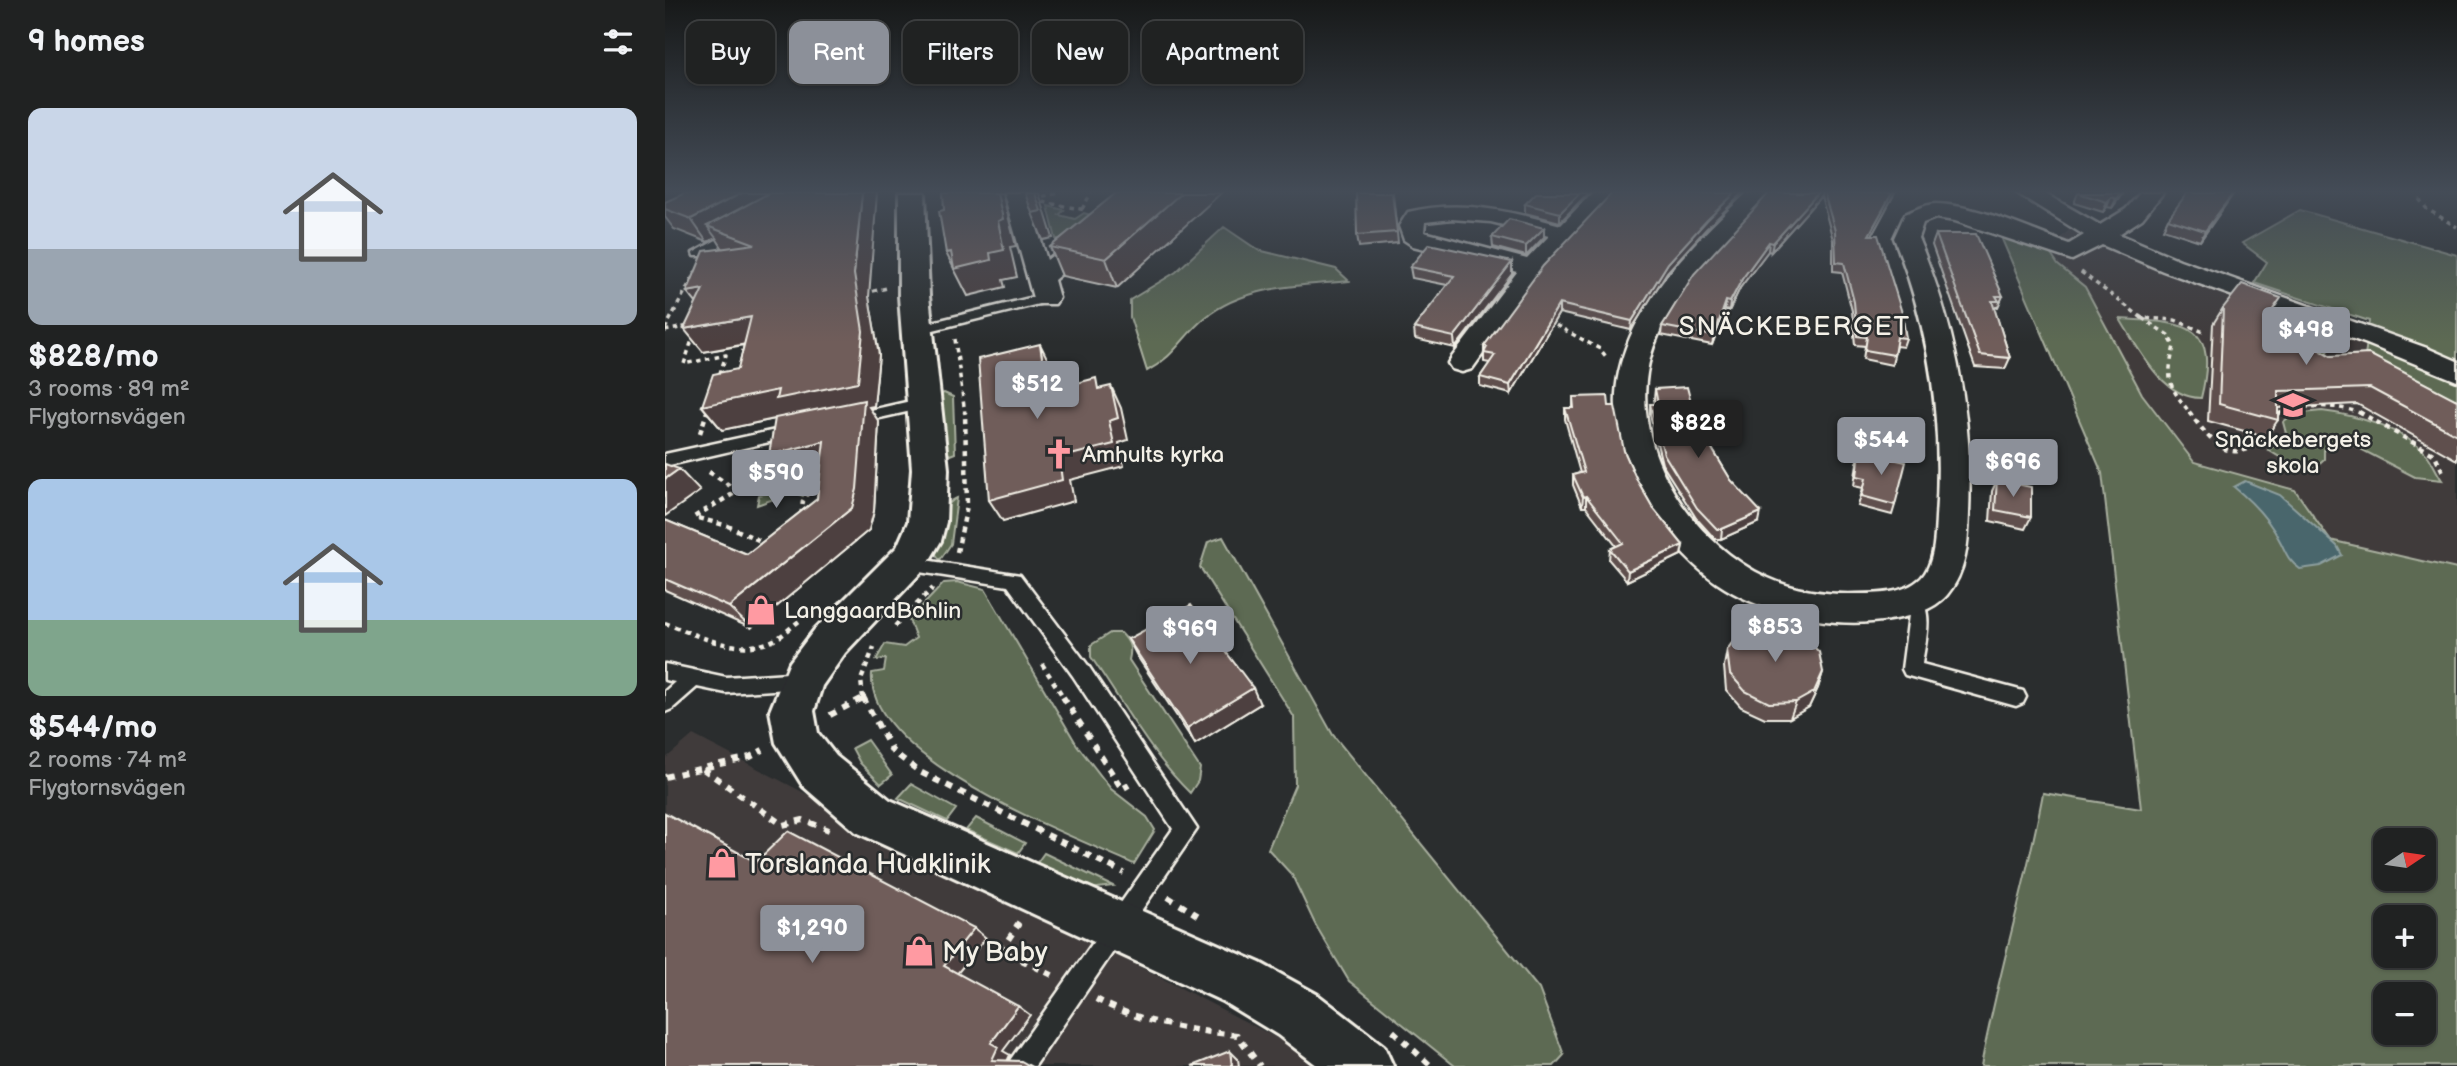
<!DOCTYPE html>
<meta charset="utf-8">
<style>
:root{--surface:#202222;--page:#282a2a;--text:#f1f3f6;--muted:#a2a4a5;--line:#3d3f40;--accent:#8c9099}
body{margin:0;font-family:"Balsamiq Sans",sans-serif;background:var(--page);color:var(--text);height:100vh;display:flex;flex-direction:column;font-size:26px;white-space:nowrap}
*{box-sizing:border-box;margin:0}
p{font-size:23px;color:var(--muted)}
.icon{flex:none;width:38px;height:38px;fill:none;stroke:currentColor;stroke-width:2;stroke-linecap:round;stroke-linejoin:round}
.map{position:relative;flex:1;overflow:hidden}
.sheet{display:flex;flex-direction:column;background:var(--surface);width:665px}
.sheet>*{flex:none}
.top-card{position:absolute;left:21px;top:21px;width:665px;height:63px;display:flex;gap:14px}
.needle{width:46px;rotate:77deg}
.controls{position:absolute;left:1708px;top:828px;display:grid;gap:14px}
.controls a{display:grid;place-items:center;width:63px;height:63px;border-radius:14px;background:var(--surface);box-shadow:0 2px 5px #0004,0 0 0 2px var(--line);font-size:35px}
.price{position:absolute;translate:-50% -60px;padding:0 16px;border-radius:7px;background:var(--accent);color:#fff;font-size:23px;line-height:46px;filter:drop-shadow(0 2px 4px #0008)}
.price::after{content:'';position:absolute;left:50%;top:42px;width:21px;height:16px;margin-left:-10px;background:inherit;clip-path:polygon(0 0,100% 0,50% 100%)}
.price.selected{background:#222;color:#fff}
ul{padding:0;list-style:none}
li{display:grid;align-content:center;gap:14px;height:371px;padding:0 28px}
li span{display:grid;place-items:center;height:217px;border-radius:14px;color:#555}
li>.icon{margin-inline-start:auto}
span .icon{width:126px;height:126px;fill:#fffc;stroke-width:1}
li b{font-size:30px}
h2{display:flex;justify-content:space-between;align-items:center;height:84px;padding:0 28px;font-size:30px}
.tag{padding:0 24px;border-radius:14px;background:var(--surface);box-shadow:0 2px 5px #0004,0 0 0 2px var(--line);font-size:24px;line-height:63px}
.tag.selected{background:var(--accent);color:#fff}
main{display:flex;flex:1;min-height:0}
.map>svg:first-child{display:block}
.built{fill:#3f3b3b}
.green{fill:#5d6b53;stroke:#a8ae9e;stroke-width:2;fill-rule:evenodd}
.water{fill:#48666c;stroke:#8d9e9e;stroke-width:2}
.lines{fill:none;stroke-linecap:round;stroke-linejoin:round}
.lane-casing{stroke:#f4f1e8;stroke-width:5}
.street-casing{stroke:#f4f1e8;stroke-width:5}
.secondary-casing{stroke:#f4f1e8;stroke-width:6}
.path-far2{stroke:#f4f1e8;stroke-width:3.5;stroke-dasharray:4.5 4.5;stroke-linecap:butt}
.path-far1{stroke:#f4f1e8;stroke-width:4.5;stroke-dasharray:5 5;stroke-linecap:butt}
.path{stroke:#f4f1e8;stroke-width:6;stroke-dasharray:7 7;stroke-linecap:butt}
.lane{fill:#2a2d2e;fill-rule:evenodd}
.street{fill:#2a2d2e;fill-rule:evenodd}
.secondary{fill:#2a2d2e;fill-rule:evenodd}
.wall{fill:#5f504d;stroke:#f4f1e8;stroke-width:2}
.shaded-wall{fill:#4e413f;stroke:#f4f1e8;stroke-width:2}
.building{fill:#6f5d5a;stroke:#f4f1e8;stroke-width:2}
.labels{text-anchor:middle;stroke-width:5;stroke-linejoin:round;paint-order:stroke}
.poi-label{font-size:23px;fill:#f4f1e8;stroke:#2a2d2e;text-anchor:start}
.quarter-label{font-size:26px;letter-spacing:2px;fill:#f4f1e8;stroke:#2a2d2e}
.near-poi-label{font-size:28px;fill:#f4f1e8;stroke:#2a2d2e;text-anchor:start}
</style>
<main>
<section class="sheet">
<h2>9 homes<svg class="icon" aria-label="filters" viewBox="0 0 24 24"><path d="M4 7h16M4 17h16"/><circle cx="9" cy="7" r="2"/><circle cx="15" cy="17" r="2"/></svg></h2>
<ul>
<li><span style="background:linear-gradient(#c9d6e8 65%,#9aa5b1 0)"><svg class="icon" aria-label="home" viewBox="0 0 24 24"><path d="M3 11l9-7 9 7M6 9v11h12V9"/></svg></span><div><b>$828/mo</b><p>3 rooms · 89 m²</p><p>Flygtornsvägen</p></div></li>
<li><span style="background:linear-gradient(#a9c7e8 65%,#7fa58c 0)"><svg class="icon" aria-label="home" viewBox="0 0 24 24"><path d="M3 11l9-7 9 7M6 9v11h12V9"/></svg></span><div><b>$544/mo</b><p>2 rooms · 74 m²</p><p>Flygtornsvägen</p></div></li>
</ul>
</section>
<div class="map">
<svg width="1792" height="1066" viewBox="0 0 1792 1066">
<rect width="100%" height="100%" fill="#2a2d2e"/>
<filter id="ink" filterUnits="userSpaceOnUse"><feTurbulence type="fractalNoise" baseFrequency=".0143" numOctaves="2"/><feDisplacementMap in="SourceGraphic" scale="14" xChannelSelector="R" yChannelSelector="G"/><feConvolveMatrix kernelMatrix="1 2 1 2 8 2 1 2 1" color-interpolation-filters="sRGB"/></filter>
<g filter="url(#ink)">
<path class="built" d="M1404,230l156,60 141,49 91,78v152l-127,-29 -35,-50 -101,-28 -52,-68 -57,-107 -27,-22 -10,-15z
M28,735l638,331h-666v-307z"/>
<path class="green" d="M383,206l16,4 -5,5 16,4 9,-6 7,2 -27,24h-8z
M1635,210l157,45v162l-93,-50 5,-46 -115,-38 13,-21 -25,-19z
M559,227l34,23 78,19 13,12c-49,5 -103,4 -143,36 -24,19 -30,39 -59,54l-17,-54v-17l46,-28z
M1336,237l47,13 10,15 27,22 57,107 52,68 101,28 35,50 127,29v497h-476c17,-92 45,-181 62,-273l98,16 -39,-336zM1720,840h39v38h-39zM1720,917h39v39h-39zM1720,994h39v38h-39z
M1611,318l57,22 -8,16 -60,-23z
M1455,319c65,4 100,2 81,79 -39,0 -63,-50 -81,-79z
M279,393l9,4 2,56 -5,2 -9,-8v-53z
M1657,411c34,4 83,18 106,45 5,7 9,17 14,24l-27,-3 -66,-34 -25,5v11l-13,12 -15,-4 -28,-17 19,-13 -4,-15 10,-8z
M141,483l3,5 -6,8 -10,-4 -36,13 2,-10z
M292,498l-6,46 -11,16 -5,-7c4,-17 2,-47 22,-55z
M558,537l110,198 206,254 25,66 -10,11h-99l-106,-85 -34,-57 -23,-49 -24,-26 27,-64 -1,-68 -94,-150 8,-25z
M292,582l28,7 92,156 34,44 36,28 8,13 -21,34c-65,-30 -269,-105 -262,-191l12,-2 2,-12 -10,1 9,-16 19,3 12,-9 -7,-18 35,-37z
M445,633h11c9,9 11,15 8,27l71,108 -2,13 -8,12c-40,-39 -67,-90 -99,-136v-12z
M202,740l25,35 -11,9 -21,-21 -8,-15z
M246,784l45,25 -9,12 -49,-23z
M311,818l49,25 -7,10 -52,-23z
M379,853l69,33 -23,3 -54,-25z"/>
<path class="water" d="M1580,481l35,14 57,51 5,9 -21,11 -21,3c-12,-9 -13,-14 -19,-26 -10,-21 -30,-42 -47,-56z"/>
<g class="lines">
<g class="lane-casing">
<path id="lane" d="M73,228l4,1v6l-38,21h-10l-1,-3z
M381,294l7,4 -2,3 -134,33 -7,-4 2,-3z
M259,398l8,5 -3,4 -76,17 -8,-5 8,-5z
M129,426l6,1 2,4 -2,4 -135,31v-12z
M241,557l114,18 67,89 110,165 -162,237h-29l167,-237 -100,-153 -65,-90 -108,-17 -3,-5 3,-5z
M1244,592c29,9 16,49 13,72l101,27 3,6 -3,6 -7,3 -111,-31 -3,-6 7,-54 -9,-16 2,-5z
M0,664l61,13 77,-5 7,2 3,6 -3,6 -7,2 -77,5 -29,-6 -25,22 -7,3v-21l10,-9 -10,-2z"/>
</g>
<g class="street-casing">
<path id="street" d="M339,193h22l21,67 85,-67h25l-103,87 5,18 -4,6h-18l-4,-6z
M927,193h24l-75,80 -69,96 -10,3 -10,-3 -4,-6 4,-6 65,-85 -104,-26 -9,-6 -5,-14 9,-14c53,-13 101,-1 153,13zM787,219l39,3 58,14 -22,23 -103,-27 1,-10z
M1082,193h24c-10,15 -27,28 -40,42 -35,37 -76,85 -84,138 -13,83 47,171 121,205 26,12 59,17 88,16 22,0 48,0 65,-16 14,-14 14,-42 15,-61 7,-97 -6,-188 -42,-279l11,-24c10,-4 21,-10 31,-10 42,1 94,26 133,40l15,-9 -67,-42h27l56,32 26,-16 14,-16h23l-21,26 -23,15 61,26 247,88 30,13v20l-90,-37 -204,-73 -61,-26 -30,15 -117,-39 -19,-3 -13,5 -5,15c38,88 55,178 51,275 -1,28 -2,59 -22,82 -17,19 -50,25 -75,27 -51,4 -113,-10 -155,-39 -62,-43 -115,-136 -98,-211 15,-71 77,-132 128,-179z"/>
</g>
<g class="secondary-casing">
<path id="secondary" d="M234,193h26l4,103 19,173 -2,53 -5,19 -16,27 -80,85 -23,33 -8,25 4,22 18,23 54,44 370,163 58,32 66,51 9,20h-75l-40,-31 -56,-34 -366,-169 -53,-46 -27,-43 -6,-32 20,-49 25,-33 82,-82 11,-25 4,-53 -13,-173z"/>
</g>
<path class="path-far2" d="M378,196l16,-3
M1754,199l8,10 30,18
M378,202l43,8
M417,209l9,-16
M1416,272l61,46 33,2 31,13
M199,293l23,-5
M1477,318l26,17 6,11c-8,36 -6,39 17,68
M883,321l52,28 8,10
M0,329l31,-58
M0,331l24,-5
M29,334l-10,30 42,-9 -7,21
M290,339l10,75
M41,414l2,-6
M1613,414c23,-10 62,-10 84,0"/>
<path class="path-far1" d="M1524,412c16,20 33,49 61,36 12,-6 16,-10 22,-23
M1694,412l76,43 9,19
M1608,416l10,-4
M35,433l7,-21
M112,459l-7,30 45,-9 -12,21 -2,16
M44,472l29,19 -44,26 34,9 39,18
M73,491l32,-2
M292,552l10,-46 -2,-94
M0,623c34,13 75,35 111,16 9,-5 17,-14 26,-20
M230,626l38,-38
M377,664l22,34
M198,698l-2,-18 13,-33"/>
<path class="path" d="M198,697l29,54 28,21 204,101
M398,697l59,92 7,-4
M165,715l33,-17
M38,769l80,56 20,-5 26,10
M0,777l85,-20 13,-7
M503,897l34,21
M350,923l3,2 -17,25 53,26
M431,999c45,24 91,31 141,36l23,31
M728,1031l38,35"/>
<use href="#lane" class="lane"/>
<use href="#street" class="street"/>
<use href="#secondary" class="secondary"/>
</g>
<path class="wall" d="M451,193l1,95 -55,-12 -12,-29z
M728,193l5,50 -39,4 -2,-12z
M923,193l-28,29 -35,-9v-9z
M947,193l94,36 -39,43 -36,58 -72,-17 -48,81 -31,-8v-9l10,-14 -6,-1v-16z
M1104,193h126l-23,42 34,103 -3,9 -7,-1 -4,19 -29,-6 2,-13 -10,-1 -3,-34 -10,-39 -9,-1v-31l-12,-44 -50,56 -3,-1 -28,37 -11,23 -4,-1 -13,35 -51,-10 1,-9z
M1413,193h45l-11,15 -5,-1 -4,5 -29,-9z
M1569,193l-34,48 -37,-12 5,-10z
M0,202l204,95 10,58 -5,51 -5,1 10,15 -5,89 -5,19 -118,98 -86,-38v-70l82,34 70,-55 4,-31 -34,9 -12,-58 -53,11 -20,-24 36,-37 6,-24 -41,7 20,-103 -7,-11 -9,4 -33,-13 -9,-12z
M879,228v9l-18,19 -33,-9 -1,-10z
M1271,234l67,62 -5,11h-2l-1,4 15,47 -5,11 -30,-2 -43,-122z
M847,262v12l-57,74 -40,-9 -1,-11 33,-43 -35,-7 -2,-11z
M1558,308l43,13 65,35 126,44v60l-100,-56 -79,4v12l-12,17 -58,-16 5,-97z
M990,389l37,17 16,36 23,38 28,42 -38,17h-6l-19,-21 -34,-54 -12,-50v-10h5l-1,-5z
M908,397l36,9 15,45 13,29 16,28 30,37 -2,10 -54,26 -18,-21 1,-11 6,-3 -30,-39h-4l-9,-22v-10l7,-2 -15,-54v-11h8z
M1195,452l35,53 -3,10 -34,-9 5,-18 -9,-2 3,-23z
M1332,480l34,37 -6,12 -35,-8 2,-30z
M463,639l132,65 -65,40 -58,-88z
M1062,650l96,22 -5,16 -9,19 -19,11h-25l-24,-11 -15,-17 -2,-24z"/>
<path class="shaded-wall" d="M77,193h57l-92,33 9,12 -9,4 -16,-23z
M197,193h15l-8,104 10,58 -5,51 -5,1 10,15 -5,89 -5,19 -118,98 -22,-21 123,-99 11,-100 -74,8 -67,14 -20,-24 152,-132z
M332,193h5l14,53 -6,1 7,30 -14,3 2,7 -37,9 -22,-43 5,-1 39,1 8,-32z
M370,193h4l14,45 -10,2 -11,-27z
M516,193h40l-104,95 -11,-29z
M915,193h8l-28,29v-9z
M1070,193h8l-37,36 -39,43 -36,58 1,-9 36,-58 39,-43z
M1153,193h4l-1,3 -50,56 2,-9z
M1227,193h3l-28,51 2,-9z
M1455,193h3l-11,15 4,-9z
M1568,193h1l-34,48 5,-10z
M1446,197l-4,10 -4,5 4,-10z
M879,228v9l-18,19v-10z
M1104,242l-1,9 -28,37 -11,23 1,-9 12,-23z
M847,262v12l-57,74 -1,-11z
M38,289l3,26 -19,-23z
M1061,301l-1,9 -13,35 2,-9z
M894,304v9l-48,81 -1,-9z
M86,317l17,23 -65,12 -19,-23z
M375,344l11,22 7,47 -11,-22z
M446,386l10,22 7,32 -9,3 5,23 -54,14 4,21 -71,20 -14,-21 70,-42 50,-37z
M159,441l17,22 -54,14 -18,-22z
M14,469l21,22 -35,25v-37z
M921,496v11h-4l1,-10z
M1096,512l-2,10 -38,17 1,-10z
M1018,545l-2,10 -54,26 1,-10z
M1158,672l-5,16 -9,19 -19,11 6,-16z
M588,688l7,16 -65,40 -8,-16z
M309,928l12,10 -30,37 -12,-9z
M353,1006l12,9 -27,36 7,4 -5,11 -13,-6 -1,-17z
M565,1051l8,8 1,7h-7z"/>
<path class="building" d="M20,193h57l-51,26 -26,-10v-7z
M104,193h93l-8,81 9,57 -5,51 -82,17 2,-9 -76,16 11,-32 25,-5 13,-52 -67,12 19,-40 -16,3 17,-41 51,-7 -48,-18z
M278,193h54l6,26 -5,2 6,29 -14,3 1,7 -37,9 -3,-17 -5,1 -7,-42 5,-1z
M360,193h10l6,18 -9,2z
M451,193h65l-75,66 -56,-12z
M691,193h36l5,39 -40,3z
M871,193h44l-20,20 -35,-9z
M947,193h123l-28,27 -39,43 -36,58 -73,-17 -49,81 -30,-8 15,-22 -11,-2 3,-6 -3,-1 59,-80z
M1104,193h49l-45,50 -4,-1 -27,37 -12,23 -4,-1 -12,35 -52,-10 32,-52z
M1159,193h68l-23,42h9l24,78 4,25 -9,-1 -3,18 -29,-5 2,-13 -10,-1 -3,-34 -10,-39 -8,-1 -1,-31z
M1413,193h42l-4,6 -5,-2 -4,5z
M1522,193h46l-28,38 -37,-12z
M844,219l35,9 -18,18 -34,-9z
M1271,234h40l27,62h-7l3,5h-7l18,57 -30,-3z
M764,244l83,18 -58,75 -40,-9 40,-52 -44,-9z
M1577,284l39,14 -16,23 66,35 38,-2 88,46v35l-87,-47 -92,3v29l-59,-16 4,-96z
M375,344l7,47 49,-13 2,11 13,-3 7,32 -9,3 5,23 -55,14 3,22 -73,20 -11,-141z
M1022,387l5,19h8l8,36 23,38 30,32 -39,17h-5l-20,-21 -33,-54 -14,-50h8l-3,-15z
M943,396l1,10h6l9,45 13,29 16,28 30,37 -55,26 -18,-22 13,-6 -37,-47 -3,1 -10,-22 11,-3 -19,-64h9l-1,-11z
M199,400l-7,89 -5,19 -123,99 -64,-28v-59l82,34 70,-55 7,-58 -55,14 6,-37z
M1195,452l46,10 -11,43 -33,-9 4,-18 -9,-2z
M0,464l14,5 -14,10z
M1332,480l34,7v30l-36,-7z
M526,605l62,83 -66,40 -59,-89z
M1097,625l21,1 19,9 17,17 4,20 -9,20 -18,10 -27,1 -24,-12 -15,-17 -3,-24 11,-16z
M0,813l91,49 32,-31 186,97 -30,38 74,40 -27,37 7,4 -6,13 29,1 9,5h-365z
M565,1051l2,15h-40z"/>
</g>
<linearGradient id="sky" x2="0" y2="1"><stop stop-color="#171919"/><stop offset="0.56" stop-color="#444c57"/><stop offset="1" stop-color="#444c57" stop-opacity="0"/></linearGradient>
<rect width="1792" height="342" fill="url(#sky)"/>
<defs>
<g id="school-bare" transform="scale(2.415)"><path d="M0-5L7-2L0 1L-7-2ZM-4 1L0 2.5L4 1V4Q0 6-4 4Z" fill="#ff9aa2" stroke="#2a2d2e" stroke-width="2.5" paint-order="stroke"/></g>
<g id="church-bare" transform="scale(2.415)"><path d="M-1.2-6h2.4v3.5h3.3v2.4h-3.3V6h-2.4V-.1h-3.3v-2.4h3.3Z" fill="#ff9aa2" stroke="#2a2d2e" stroke-width="2.5" paint-order="stroke"/></g>
<g id="shop-bare" transform="scale(2.415)"><path d="M-5-2.5h2.3a2.7 3.5 0 0 1 5.4 0H5L5.5 6h-11ZM-1.5-2.5h3a1.5 2.3 0 0 0-3 0Z" fill="#ff9aa2" stroke="#2a2d2e" stroke-width="2.5" paint-order="stroke"/></g>
</defs>
<g fill-rule="evenodd">
<use href="#school-bare" x="1628" y="405"/>
<use href="#church-bare" x="394" y="454"/>
<use href="#shop-bare" x="96" y="610"/>
<use href="#shop-bare" x="57" y="863"/>
<use href="#shop-bare" x="254" y="951"/>
</g>
<g class="labels">
<g class="poi-label">
<text x="1628" y="447" text-anchor="middle">Snäckebergets<tspan x="1628" dy="26">skola</tspan></text>
<text x="417" y="462">Amhults kyrka</text>
<text x="119" y="618">LanggaardBohlin</text>
</g>
<g class="quarter-label">
<text x="1130" y="335">SNÄCKEBERGET</text>
</g>
<g class="near-poi-label">
<text x="80" y="873">Torslanda Hudklinik</text>
<text x="277" y="961">My Baby</text>
</g>
</g>
</svg>
<div class="controls">
<a><svg class="needle" viewBox="-14 -14 28 28"><path d="M0-13l5 13h-10z" fill="#e53935"/><path d="M0 13l5-13h-10z" fill="#a2a4a5"/></svg></a>
<a>+</a>
<a>−</a>
</div>
<b class="price" style="left:1641px;top:367px">$498</b>
<b class="price" style="left:372px;top:421px">$512</b>
<b class="price selected" style="left:1033px;top:460px">$828</b>
<b class="price" style="left:1216px;top:477px">$544</b>
<b class="price" style="left:1348px;top:499px">$696</b>
<b class="price" style="left:111px;top:510px">$590</b>
<b class="price" style="left:1110px;top:664px">$853</b>
<b class="price" style="left:525px;top:666px">$969</b>
<b class="price" style="left:147px;top:965px">$1,290</b>
<div class="top-card">
<a class="tag">Buy</a>
<a class="tag selected">Rent</a>
<a class="tag">Filters</a>
<a class="tag">New</a>
<a class="tag">Apartment</a>
</div>
</div>
</main>
